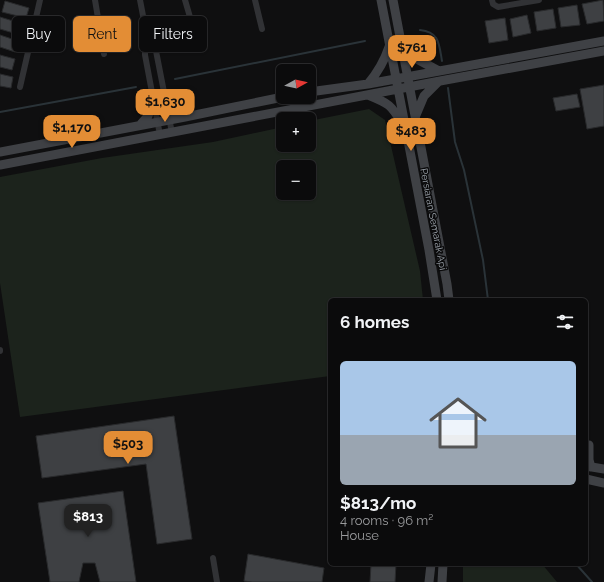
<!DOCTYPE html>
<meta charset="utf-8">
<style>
:root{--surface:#0b0b0c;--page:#141415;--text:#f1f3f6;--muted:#9a9b9d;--line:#2b2b2d;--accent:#e38d35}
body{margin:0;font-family:Raleway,sans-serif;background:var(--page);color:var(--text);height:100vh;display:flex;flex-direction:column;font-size:15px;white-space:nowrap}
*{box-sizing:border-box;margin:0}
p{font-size:13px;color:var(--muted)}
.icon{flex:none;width:22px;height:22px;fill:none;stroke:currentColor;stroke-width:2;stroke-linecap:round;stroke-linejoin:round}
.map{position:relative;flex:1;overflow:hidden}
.panel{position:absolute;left:328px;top:298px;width:260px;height:268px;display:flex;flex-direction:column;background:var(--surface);border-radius:6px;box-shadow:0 1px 3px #0004,0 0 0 1px var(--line)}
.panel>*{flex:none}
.guide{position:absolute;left:12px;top:16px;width:256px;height:36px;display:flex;gap:8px}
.needle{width:26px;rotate:82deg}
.tools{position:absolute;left:276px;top:64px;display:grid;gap:8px}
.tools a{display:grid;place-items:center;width:40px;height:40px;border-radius:6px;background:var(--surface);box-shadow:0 1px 3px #0004,0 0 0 1px var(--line);font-size:20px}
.price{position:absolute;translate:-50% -34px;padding:0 9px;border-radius:8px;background:var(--accent);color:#111;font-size:13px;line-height:26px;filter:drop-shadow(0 1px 2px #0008)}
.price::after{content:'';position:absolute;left:50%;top:24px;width:12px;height:9px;margin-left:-6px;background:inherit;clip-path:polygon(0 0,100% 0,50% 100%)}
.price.current{background:#222;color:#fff}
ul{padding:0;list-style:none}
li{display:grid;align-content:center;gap:8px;height:212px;padding:0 12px}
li+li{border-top:1px solid var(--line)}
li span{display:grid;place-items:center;height:124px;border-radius:6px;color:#555}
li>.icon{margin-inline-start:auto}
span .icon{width:72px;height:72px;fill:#fffc;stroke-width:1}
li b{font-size:17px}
h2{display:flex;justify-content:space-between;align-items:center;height:48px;padding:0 12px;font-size:17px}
.pill{padding:0 14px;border-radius:6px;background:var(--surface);box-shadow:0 1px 3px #0004,0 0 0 1px var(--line);font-size:14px;line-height:36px}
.pill.current{background:var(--accent);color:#111}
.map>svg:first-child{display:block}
.green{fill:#1c231c;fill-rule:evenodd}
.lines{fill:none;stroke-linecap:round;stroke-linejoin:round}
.stream{stroke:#2a3338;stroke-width:2}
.building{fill:#3e4043;stroke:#292a2c}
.street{stroke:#313235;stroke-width:6}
.secondary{stroke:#3f4145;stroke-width:9}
.labels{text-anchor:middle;stroke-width:3;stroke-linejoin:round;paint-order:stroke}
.street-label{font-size:10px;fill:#a1a8b0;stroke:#0a0a0b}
</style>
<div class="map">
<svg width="604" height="582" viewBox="0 0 604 582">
<rect width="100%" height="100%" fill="#0f0f10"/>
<path class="green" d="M369,109l16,11 35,151 3,29h-93v76l-310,41 -20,-134v-106l102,-19 111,-16 70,-15v18h26v-24zM283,167h26v26h-26z
M463,564h79l15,18h-94z"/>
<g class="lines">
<path class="stream" d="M420,30c20,2 19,15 22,31
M175,79l190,-38
M448,88l7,54 9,28 19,90 5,40
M0,112l136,-25
M576,564l16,18"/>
</g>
<path class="building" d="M603,0l1,21 -17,3 -5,-20z
M5,1l24,7 -3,10 -24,-6z
M577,5l3,20 -19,2 -3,-19z
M553,9l3,19 -19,3 -3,-19z
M527,15l4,18 -18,4 -3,-18z
M0,17l23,7 -3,11 -20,-6z
M505,18l3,22 -19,3 -4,-22z
M0,35l18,6 -3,11 -15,-5z
M0,55l15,4 -3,11 -12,-3z
M0,74l13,3 -2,11 -11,-2z
M604,85v41l-17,3 -7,-40z
M577,94l3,13 -24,4 -3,-13z
M174,416l18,123 -35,5 -11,-80 -104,14 -6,-42z
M123,491l13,91h-36l-5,-19h-12l-4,19h-29l-12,-79z
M248,554l76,14 -2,14h-70l-8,-1z
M371,564h25l-1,18h-25z"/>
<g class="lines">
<path class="street" d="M95,0l9,54
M140,0l5,26
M185,0l12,41
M255,0l7,29
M492,0l1,4 5,3 41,-7
M20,87l20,-87
M160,135l-15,-80v-29l11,25 16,82
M0,350v1
M213,558l4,24"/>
<path class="secondary" d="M381,0l48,250 8,50
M393,0l54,284 2,16
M402,45l11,12 26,14
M368,84c10,-12 16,-22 21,-37
M309,92l59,-8 236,-43
M368,95c20,8 24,10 34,29
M164,96c5,11 10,16 21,21
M416,115l8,-19 14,-14
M141,124l7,-8 5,-15
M0,152l185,-35 98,-20
M0,165l440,-84 164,-30
M589,445v15l2,7
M586,466l18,3
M586,479l18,4
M429,582l2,-18
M442,582l1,-18"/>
</g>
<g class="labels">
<g class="street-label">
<text transform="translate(434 219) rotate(79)" y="4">Persiaran Semarak Api</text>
</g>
</g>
</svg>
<div class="tools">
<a><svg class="needle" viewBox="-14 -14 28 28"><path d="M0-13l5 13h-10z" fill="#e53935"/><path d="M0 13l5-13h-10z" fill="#9a9b9d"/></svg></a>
<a>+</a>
<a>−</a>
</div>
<b class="price" style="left:412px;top:69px">$761</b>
<b class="price" style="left:165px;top:123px">$1,630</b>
<b class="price" style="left:72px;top:149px">$1,170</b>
<b class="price" style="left:411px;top:152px">$483</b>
<b class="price" style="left:128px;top:465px">$503</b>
<b class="price current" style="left:88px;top:538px">$813</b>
<div class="guide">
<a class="pill">Buy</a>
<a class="pill current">Rent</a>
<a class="pill">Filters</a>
</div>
<section class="panel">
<h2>6 homes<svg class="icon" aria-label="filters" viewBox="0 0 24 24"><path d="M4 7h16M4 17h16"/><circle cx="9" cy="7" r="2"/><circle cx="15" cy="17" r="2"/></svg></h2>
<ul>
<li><span style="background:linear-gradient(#a9c7e8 60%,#9aa5b1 0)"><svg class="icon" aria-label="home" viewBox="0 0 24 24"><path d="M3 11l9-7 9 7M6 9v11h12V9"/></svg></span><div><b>$813/mo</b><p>4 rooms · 96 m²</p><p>House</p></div></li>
</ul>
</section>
</div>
